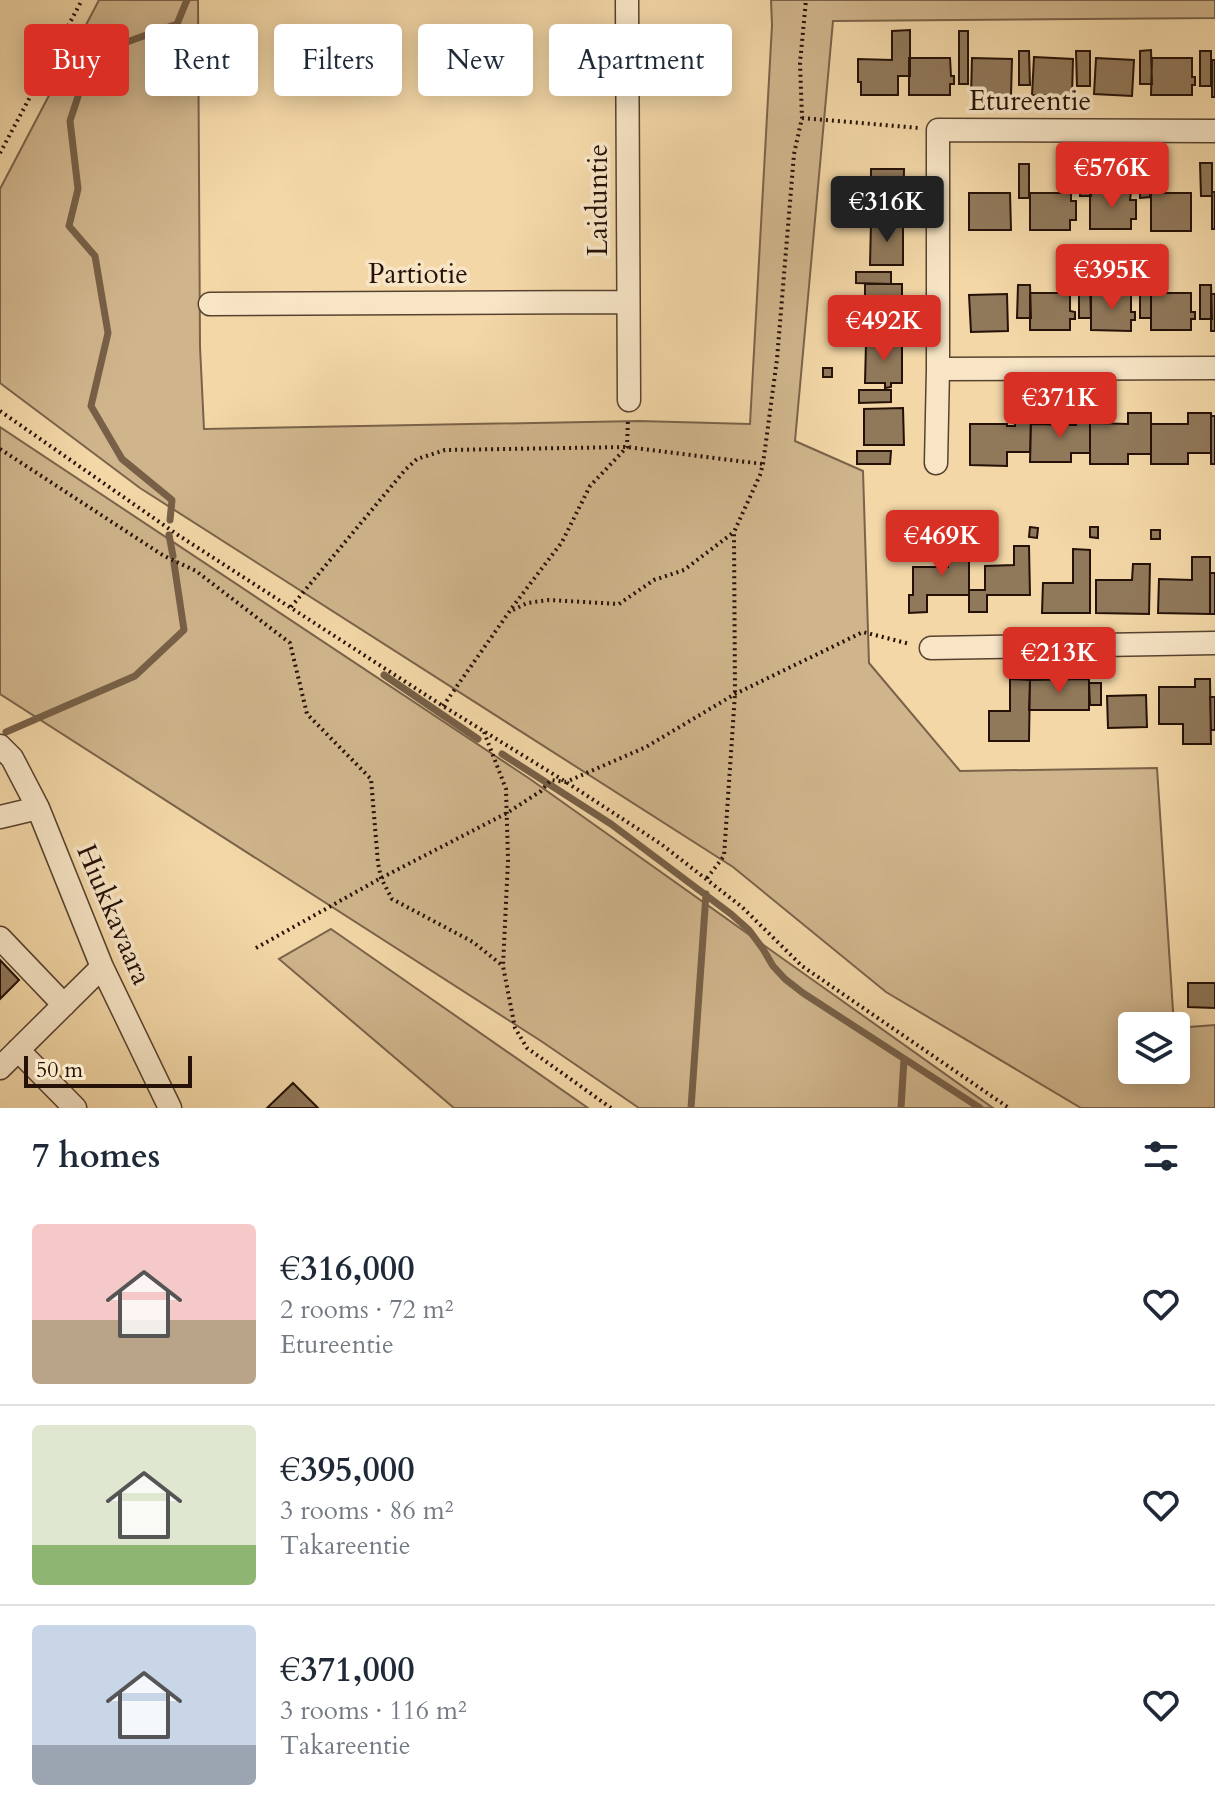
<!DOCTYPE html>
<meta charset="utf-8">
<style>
:root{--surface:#fff;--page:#f2f2f3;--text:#1f2937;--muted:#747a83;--line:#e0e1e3;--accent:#d93025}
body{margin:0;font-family:Cardo,serif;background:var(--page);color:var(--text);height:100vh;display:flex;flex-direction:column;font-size:30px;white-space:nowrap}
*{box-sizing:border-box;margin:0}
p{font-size:26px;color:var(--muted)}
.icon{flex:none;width:44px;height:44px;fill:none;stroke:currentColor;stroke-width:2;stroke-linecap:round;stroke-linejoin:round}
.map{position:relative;height:1108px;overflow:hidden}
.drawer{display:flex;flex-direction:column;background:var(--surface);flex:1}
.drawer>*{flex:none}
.banner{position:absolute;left:24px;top:24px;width:800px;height:72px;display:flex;gap:16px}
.fabs{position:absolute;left:1118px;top:1012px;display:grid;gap:16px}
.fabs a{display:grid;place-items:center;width:72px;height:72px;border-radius:8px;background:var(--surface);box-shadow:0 4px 20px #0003;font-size:40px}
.scale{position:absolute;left:24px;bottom:20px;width:168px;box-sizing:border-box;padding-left:8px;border:4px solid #251107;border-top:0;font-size:22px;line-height:28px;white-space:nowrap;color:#251107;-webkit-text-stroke:6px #f7e5c6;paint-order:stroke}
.price{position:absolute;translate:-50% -68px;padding:0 18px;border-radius:8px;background:var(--accent);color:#fff;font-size:26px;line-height:52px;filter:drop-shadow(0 2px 4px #0008)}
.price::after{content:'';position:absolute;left:50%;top:48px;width:24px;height:18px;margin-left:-12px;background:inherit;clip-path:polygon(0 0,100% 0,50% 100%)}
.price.active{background:#222;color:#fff}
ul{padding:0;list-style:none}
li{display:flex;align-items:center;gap:24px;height:200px;padding:0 32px}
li+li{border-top:2px solid var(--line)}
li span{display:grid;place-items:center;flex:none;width:224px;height:160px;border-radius:8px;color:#555}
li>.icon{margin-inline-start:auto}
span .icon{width:96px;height:96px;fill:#fffc;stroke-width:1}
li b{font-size:34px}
h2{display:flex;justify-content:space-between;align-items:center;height:96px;padding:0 32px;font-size:34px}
.pill{padding:0 28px;border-radius:8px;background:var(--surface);box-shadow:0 4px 20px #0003;font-size:28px;line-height:72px}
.pill.active{background:var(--accent);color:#fff}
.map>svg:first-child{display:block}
.green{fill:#d0b58c;stroke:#7a634a;stroke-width:2}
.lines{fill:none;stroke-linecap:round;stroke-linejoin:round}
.stream{stroke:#776047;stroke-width:7}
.building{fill:#90785a;stroke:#251107;stroke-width:2}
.minor-casing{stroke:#58422f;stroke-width:25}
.path{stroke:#251107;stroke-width:4;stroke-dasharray:2 4;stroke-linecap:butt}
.minor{stroke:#f7e5c6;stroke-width:22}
.labels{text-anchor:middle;stroke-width:7;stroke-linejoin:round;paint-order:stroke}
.street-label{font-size:28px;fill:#251107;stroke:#f7e5c6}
</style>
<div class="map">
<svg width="1215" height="1108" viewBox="0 0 1215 1108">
<rect width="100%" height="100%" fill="#f3d7a7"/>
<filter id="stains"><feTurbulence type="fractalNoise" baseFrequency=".0025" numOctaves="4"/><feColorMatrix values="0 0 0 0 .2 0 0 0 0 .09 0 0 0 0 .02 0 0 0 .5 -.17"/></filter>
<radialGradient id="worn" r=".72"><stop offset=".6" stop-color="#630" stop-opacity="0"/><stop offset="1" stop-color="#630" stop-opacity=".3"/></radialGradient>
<path class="green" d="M99,0h99l2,347 4,82 435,-8 111,3 22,-399 -1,-25h444v18l-382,3 -38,420 68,30 6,192 91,108 197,-3 17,258h-42v44h44v-42l39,-3v83h-134l-195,-116 -153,-125 -593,-379 -140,-105v-194z
M0,427l530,352 463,329h-354l-98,-67 -541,-347z
M331,929l257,179h-134l-175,-149z"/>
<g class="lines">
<path class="stream" d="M170,520l2,-20 -50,-41 -31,-53 17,-73 -13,-77 -26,-30 9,-37 -8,-68 13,-40 30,-34 64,-23 10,-24
M169,535l4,21
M384,675l94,64
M6,732l129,-56 49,-46 -10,-67
M502,754l109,70 120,90 18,16 14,19 10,17 12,13 18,14 177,115
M691,1108l15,-214
M901,1108l3,-49"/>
</g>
<path class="building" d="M910,30v46h-12v19h-37v-13h-3v-23l34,1v-29z
M959,31h9v53h-9z
M1151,50l1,34h-12v-33z
M1019,51h10l1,34h-11z
M1076,51h14v35h-13z
M1200,51h11v35h-11z
M1034,57l39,2 -1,37 -40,-1z
M909,58h41l1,18h3v8h-4v11h-41z
M972,58l40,1 -1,37h-40z
M1096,58l38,2 -2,36 -38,-2z
M1152,58h40v19h3v8h-3v10h-41z
M1212,60h3v37h-3z
M1080,163h10l1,33h-11z
M1200,163h12v33h-11z
M1019,164h10v34h-10z
M1140,167h10v30l-10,1z
M871,169h33l-1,53h-32z
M1090,192h41l-1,8h6v19h-5v10h-41z
M1212,192h3v37h-3z
M969,193h41l1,37h-42z
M1030,193h41v8h5v19h-6v10h-40z
M1151,193h40v38h-40z
M871,222h32v43h-33z
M856,272h35v12l-35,-1z
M865,284h37v40h-11v4h-7v-4h-19z
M1018,285h12l1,33h-14z
M1079,285h11l1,33h-12z
M1200,285h11l1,34h-12z
M1140,286h11v32h-11z
M1030,293h40v18l5,1v7h-5v11h-40z
M1091,293h40v19h4v8h-4v11l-40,-1z
M1151,293h40v19h4v7h-4v11h-40z
M1007,294l1,37 -37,1 -2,-37z
M1211,294h4v37h-4z
M891,331v12h-34v-11z
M866,343h36v40h-11v4l-6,1v-5h-20z
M823,368h9v9h-9z
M859,390h32v12l-32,1z
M903,408l1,37h-40v-36z
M1015,413h16l-1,39h-23v14l-37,-1v-41h37v2h8z
M1076,413h14v40h-19v9h-41l1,-38 45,1z
M1128,413h23v41h-23v10h-38v-41l38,1z
M1188,413h23v40h-23v11h-37v-40h37z
M1211,416h4v48h-4z
M857,451h34l-1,13h-33z
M1030,527l8,1 -1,10 -8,-1z
M1090,527h8v11l-8,-1z
M1151,530h9v9h-9z
M948,541h21v54h-42v17l-18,1v-18h4v-28h35z
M1014,546h15l1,49h-43v17h-18v-22h16v-24l29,-1z
M1073,549l17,1v63h-48l1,-30h30z
M1192,557h18v57l-52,-1 1,-34 33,1z
M1133,564h17l-1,50 -53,-1v-33h36z
M1210,573h5v41h-5z
M1010,679l20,1 -1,61h-40v-30h21z
M1089,679v31h-60l1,-30z
M1195,679h15l1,65h-28v-20h-24v-37h36z
M1089,683h12v22h-11z
M1146,695l1,32 -39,1 -1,-32z
M1210,697h5v33h-4z
M0,960l19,20 -19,19z
M1188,983h27v25l-27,-1z
M293,1083l25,25h-51z"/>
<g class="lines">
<g class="minor-casing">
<path id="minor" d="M627,0l2,400
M210,304l417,-2
M938,369l277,-1
M936,463l2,-94v-239l277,1
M931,648l284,-5
M0,746l12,12 26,50 64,159 68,141
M0,817l38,-9
M0,938l64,67
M18,1050l57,58
M0,1068l102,-101"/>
</g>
<path class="path" d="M802,118l117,10
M0,153l82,-153
M0,411l178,124 265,171 123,76 95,62 81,63 60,59 207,142
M0,449l164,107 32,15 94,72 17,71 64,65 7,84 3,15 11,21 81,43 30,24
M291,607l114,-137 12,-11 28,-9 182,-3 136,17
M513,610l14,-7 22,-3 70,4 35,-24 30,-10 50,-38
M443,706l71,-101 48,-63 28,-56 37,-39 1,-28
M484,732l22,57 2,71 -5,106 12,62 12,20 84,60
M707,878l17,-22 11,-162 -1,-162 26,-57 3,-11 14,-105 17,-205 8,-36 -2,-55 6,-63
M256,948l125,-70 126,-65 34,-22 10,-11 15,2 80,-35 89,-53 128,-62 47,12"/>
<use href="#minor" class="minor"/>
</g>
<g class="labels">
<g class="street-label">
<text x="1030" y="110">Etureentie</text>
<text transform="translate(597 200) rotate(-90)" y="10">Laiduntie</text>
<text x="418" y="283">Partiotie</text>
<text transform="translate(115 914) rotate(67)" y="10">Hiukkavaara</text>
</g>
</g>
<rect width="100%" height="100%" filter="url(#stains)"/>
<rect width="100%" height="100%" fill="url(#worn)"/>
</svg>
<div class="fabs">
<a><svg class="icon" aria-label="layers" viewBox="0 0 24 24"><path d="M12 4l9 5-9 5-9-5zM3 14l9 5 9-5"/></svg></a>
</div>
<div class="scale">50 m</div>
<b class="price" style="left:1112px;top:210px">€576K</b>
<b class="price active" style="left:887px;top:244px">€316K</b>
<b class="price" style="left:1112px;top:312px">€395K</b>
<b class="price" style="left:884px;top:363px">€492K</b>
<b class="price" style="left:1060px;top:440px">€371K</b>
<b class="price" style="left:942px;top:578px">€469K</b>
<b class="price" style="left:1059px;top:695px">€213K</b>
<div class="banner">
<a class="pill active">Buy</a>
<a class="pill">Rent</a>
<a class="pill">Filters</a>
<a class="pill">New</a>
<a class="pill">Apartment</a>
</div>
</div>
<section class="drawer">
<h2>7 homes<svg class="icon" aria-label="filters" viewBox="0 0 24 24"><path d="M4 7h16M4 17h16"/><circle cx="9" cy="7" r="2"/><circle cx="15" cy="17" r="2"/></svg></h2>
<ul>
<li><span style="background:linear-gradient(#f6c9c9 60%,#b9a48a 0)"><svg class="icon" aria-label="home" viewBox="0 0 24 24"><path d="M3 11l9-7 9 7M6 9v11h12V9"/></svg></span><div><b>€316,000</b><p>2 rooms · 72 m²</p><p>Etureentie</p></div><svg class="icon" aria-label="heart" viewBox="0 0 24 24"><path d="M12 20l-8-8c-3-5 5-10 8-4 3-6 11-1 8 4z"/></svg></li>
<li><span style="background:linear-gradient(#dfe7d0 75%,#8fb573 0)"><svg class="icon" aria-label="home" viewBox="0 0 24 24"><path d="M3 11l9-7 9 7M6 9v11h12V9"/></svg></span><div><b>€395,000</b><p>3 rooms · 86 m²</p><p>Takareentie</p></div><svg class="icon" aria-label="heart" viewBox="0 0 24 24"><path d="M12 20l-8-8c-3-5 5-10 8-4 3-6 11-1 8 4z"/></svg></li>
<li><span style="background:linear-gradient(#c9d6e8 75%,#9aa5b1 0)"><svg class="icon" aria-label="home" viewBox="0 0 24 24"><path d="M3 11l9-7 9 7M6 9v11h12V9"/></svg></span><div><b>€371,000</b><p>3 rooms · 116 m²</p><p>Takareentie</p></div><svg class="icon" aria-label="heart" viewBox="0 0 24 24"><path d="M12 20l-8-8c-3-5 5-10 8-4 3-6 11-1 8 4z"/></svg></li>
</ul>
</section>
